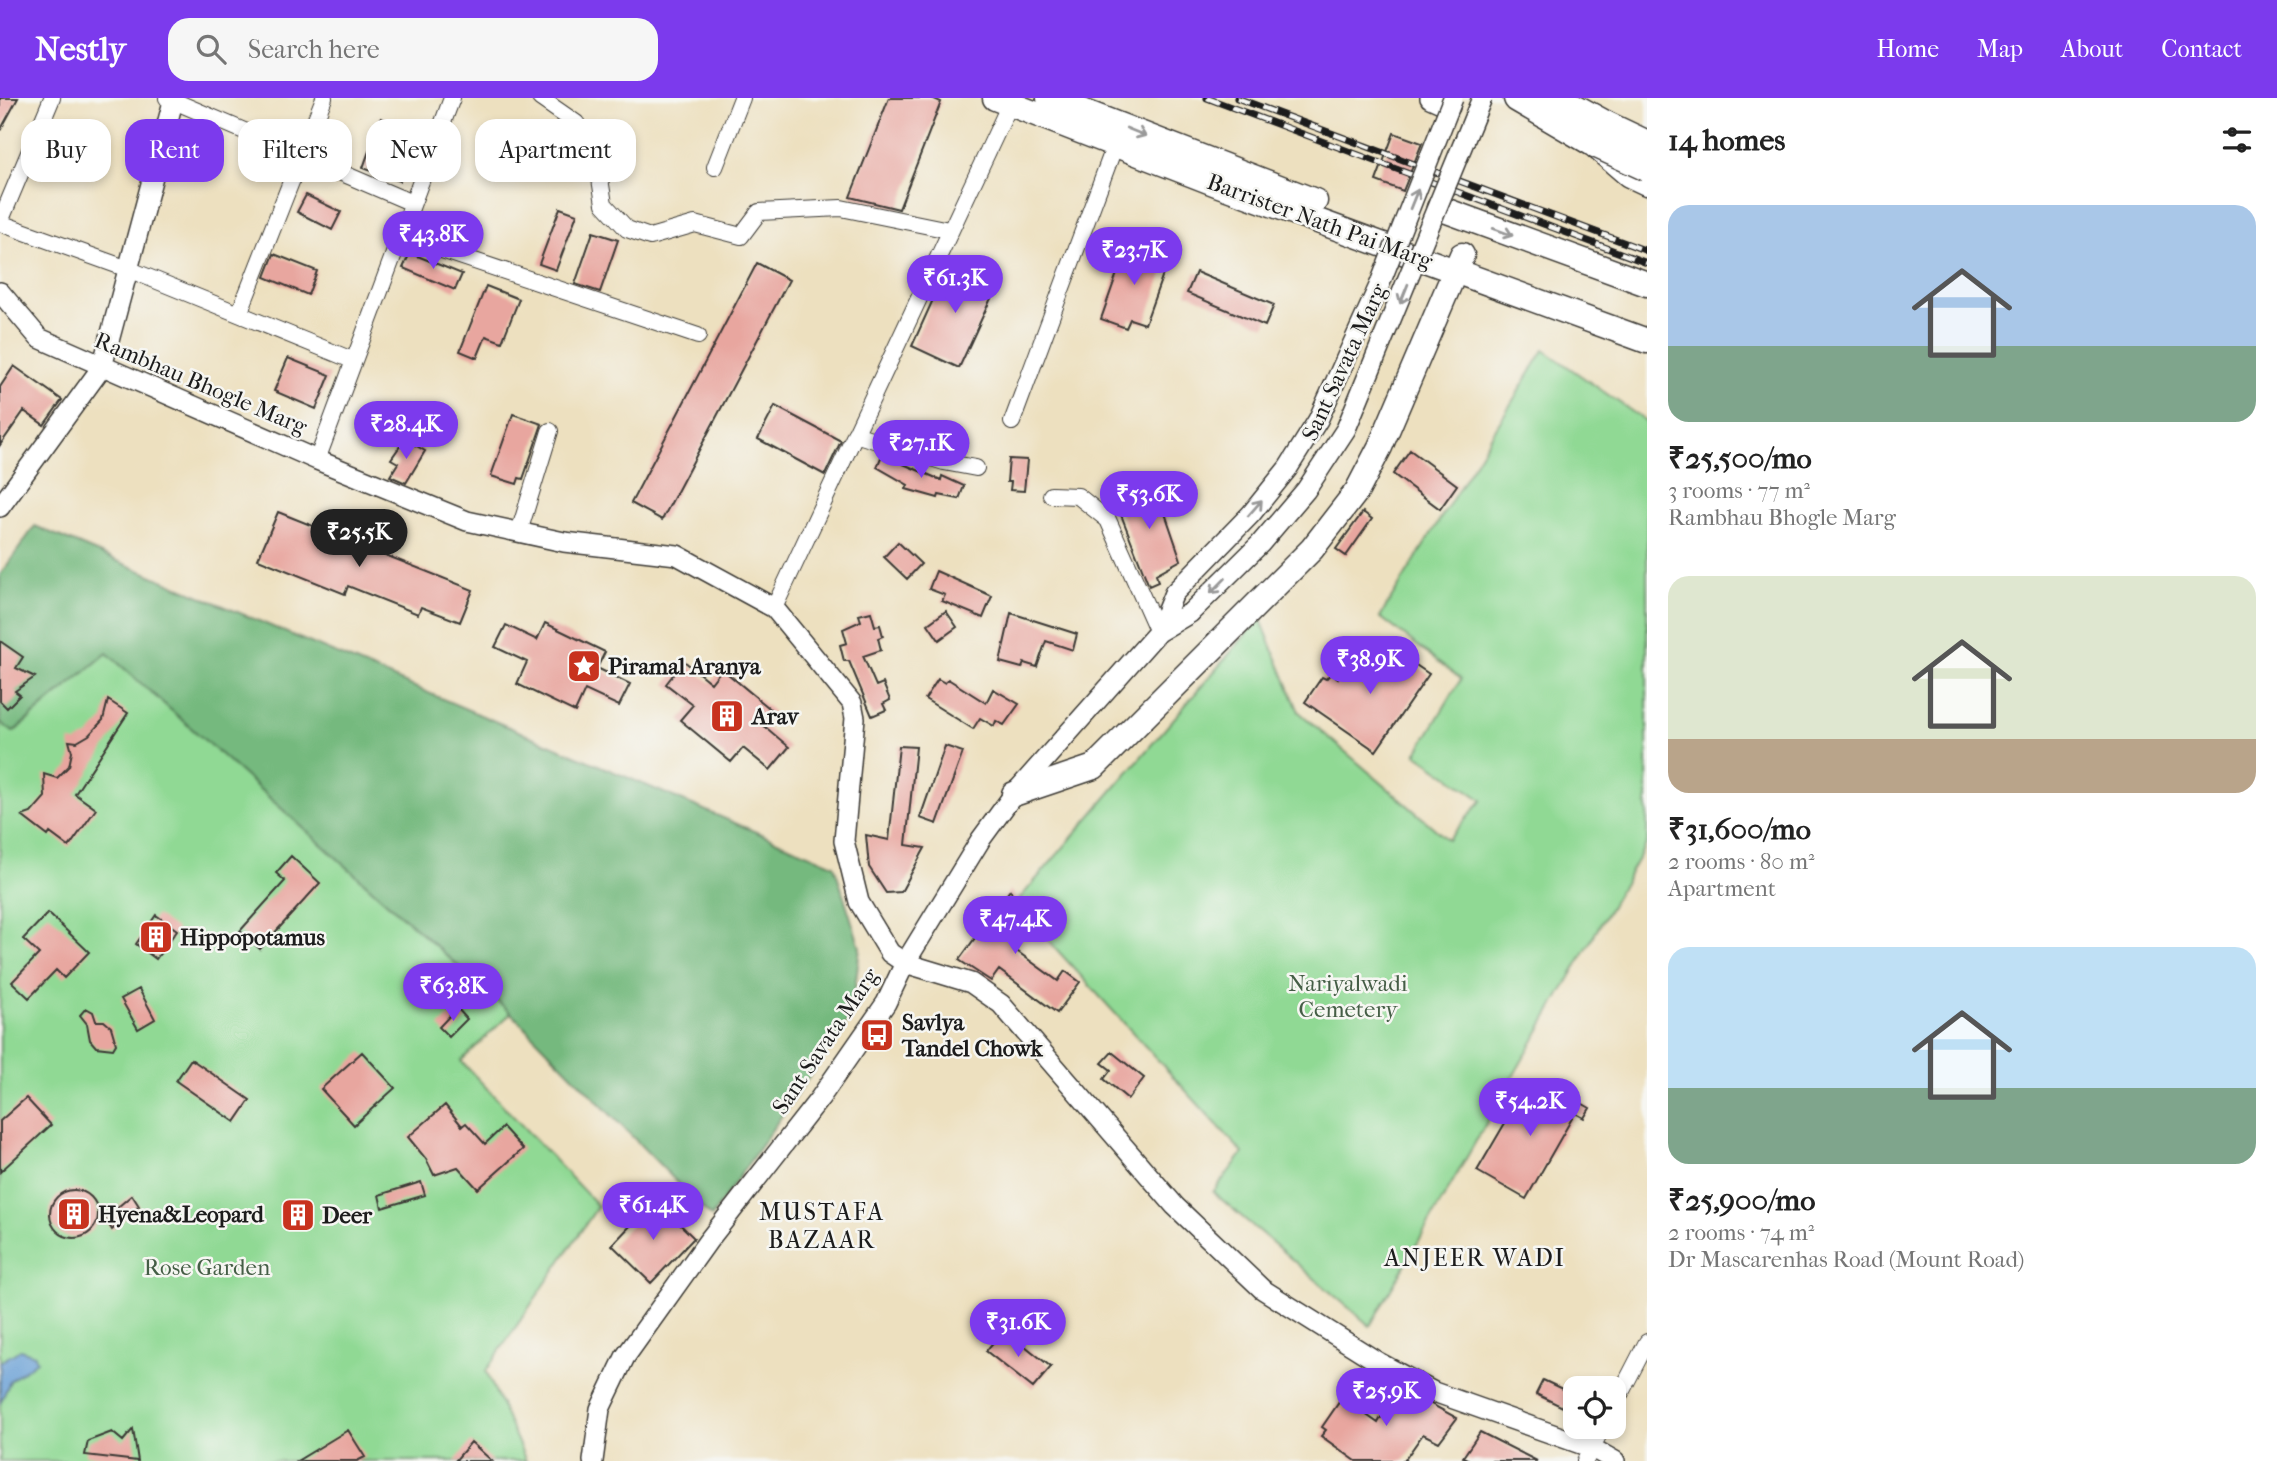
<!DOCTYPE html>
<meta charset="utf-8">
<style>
:root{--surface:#fff;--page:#f6f6f6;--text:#222;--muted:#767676;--accent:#7c3aed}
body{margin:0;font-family:"IM FELL French Canon",serif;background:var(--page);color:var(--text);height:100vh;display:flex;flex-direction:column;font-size:26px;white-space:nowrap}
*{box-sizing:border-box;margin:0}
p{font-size:23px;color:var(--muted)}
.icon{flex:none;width:38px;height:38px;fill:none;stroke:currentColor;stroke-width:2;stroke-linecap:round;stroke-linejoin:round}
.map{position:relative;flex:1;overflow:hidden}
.details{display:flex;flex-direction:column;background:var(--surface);width:630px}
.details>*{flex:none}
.guide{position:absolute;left:21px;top:21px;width:665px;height:63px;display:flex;gap:14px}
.fabs{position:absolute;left:1563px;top:1278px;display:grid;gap:14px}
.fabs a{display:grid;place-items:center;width:63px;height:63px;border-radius:14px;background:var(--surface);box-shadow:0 4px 10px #0003;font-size:35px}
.price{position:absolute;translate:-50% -60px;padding:0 16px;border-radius:24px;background:var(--accent);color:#fff;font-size:23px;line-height:46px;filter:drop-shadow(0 2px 4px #0008)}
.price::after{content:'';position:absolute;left:50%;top:42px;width:21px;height:16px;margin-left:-10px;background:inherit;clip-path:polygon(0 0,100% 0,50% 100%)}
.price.current{background:#222;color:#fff}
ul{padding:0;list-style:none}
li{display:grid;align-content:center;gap:14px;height:371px;padding:0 21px}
li span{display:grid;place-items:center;height:217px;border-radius:21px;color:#555}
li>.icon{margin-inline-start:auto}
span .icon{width:126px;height:126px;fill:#fffc;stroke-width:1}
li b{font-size:30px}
h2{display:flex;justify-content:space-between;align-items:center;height:84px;padding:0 21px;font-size:30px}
.tag{padding:0 24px;border-radius:21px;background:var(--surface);box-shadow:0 4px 10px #0003;font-size:24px;line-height:63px}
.tag.current{background:var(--accent);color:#fff}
header{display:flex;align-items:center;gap:42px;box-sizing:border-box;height:98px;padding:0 35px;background:var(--accent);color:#fff}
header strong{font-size:33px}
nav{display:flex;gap:38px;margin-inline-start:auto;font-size:24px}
.search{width:490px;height:63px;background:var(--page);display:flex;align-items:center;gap:18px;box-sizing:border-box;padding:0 24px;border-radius:21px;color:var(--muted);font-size:26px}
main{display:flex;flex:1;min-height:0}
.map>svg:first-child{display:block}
.green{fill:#90d994;stroke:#567a58;stroke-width:2}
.forest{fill:#74b97e;stroke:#486a4d;stroke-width:2}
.water{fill:#689fd5;stroke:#425e78;stroke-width:2}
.building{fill:#e8a69f}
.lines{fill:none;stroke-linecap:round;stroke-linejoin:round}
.minor-casing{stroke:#3b3934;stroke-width:18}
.tertiary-casing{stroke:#3b3934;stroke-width:22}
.primary-casing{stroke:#3b3934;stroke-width:27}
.motorway-casing{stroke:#3b3934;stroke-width:31}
.minor{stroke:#fff;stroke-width:16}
.tertiary{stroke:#fff;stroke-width:19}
.primary{stroke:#fff;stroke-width:24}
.motorway{stroke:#fff;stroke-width:28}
.rail-casing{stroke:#1c1c1c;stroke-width:7}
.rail{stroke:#f6f6f2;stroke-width:4.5;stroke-dasharray:13;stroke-linecap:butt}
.tertiary-bridge-casing{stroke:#3b3934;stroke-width:22;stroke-linecap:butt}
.motorway-bridge-casing{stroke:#3b3934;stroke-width:31;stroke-linecap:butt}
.tertiary-bridge{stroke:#fff;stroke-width:19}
.motorway-bridge{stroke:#fff;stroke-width:28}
.oneway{stroke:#999}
.labels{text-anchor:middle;stroke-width:5;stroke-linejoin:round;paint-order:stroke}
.street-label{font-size:23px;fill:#1c1c1c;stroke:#f6f6f2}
.poi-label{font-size:23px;font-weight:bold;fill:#1c1c1c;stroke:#f6f6f2;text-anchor:start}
.park-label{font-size:23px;fill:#455e46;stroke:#f6f6f2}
.neighbourhood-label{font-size:24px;letter-spacing:2px;fill:#1c1c1c;stroke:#f6f6f2}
</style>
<header>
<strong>Nestly</strong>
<div class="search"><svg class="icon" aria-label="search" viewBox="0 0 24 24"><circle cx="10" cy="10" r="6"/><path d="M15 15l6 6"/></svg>Search here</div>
<nav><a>Home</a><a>Map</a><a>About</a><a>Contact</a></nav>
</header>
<main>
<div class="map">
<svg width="1647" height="1363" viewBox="0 0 1647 1363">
<rect width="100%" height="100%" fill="#f6f6f2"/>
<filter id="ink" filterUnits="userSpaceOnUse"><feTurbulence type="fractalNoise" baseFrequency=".0143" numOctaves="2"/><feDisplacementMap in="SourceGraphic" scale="14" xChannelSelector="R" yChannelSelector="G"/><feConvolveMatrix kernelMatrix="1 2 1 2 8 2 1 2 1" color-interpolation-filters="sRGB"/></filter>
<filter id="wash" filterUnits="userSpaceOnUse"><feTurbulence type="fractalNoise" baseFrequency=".00686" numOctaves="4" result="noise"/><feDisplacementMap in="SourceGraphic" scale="28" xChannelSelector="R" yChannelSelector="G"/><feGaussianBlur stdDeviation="1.57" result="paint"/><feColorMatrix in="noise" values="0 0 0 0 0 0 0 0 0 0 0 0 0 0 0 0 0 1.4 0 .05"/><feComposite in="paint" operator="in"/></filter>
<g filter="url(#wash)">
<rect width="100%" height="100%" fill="#ede0bf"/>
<path class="green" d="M1544,252l103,72v421l-277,483 -157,-134 30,-39 -228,-249 245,-286 39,94 149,128 34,-40 -66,-46 45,-75 -81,-62z
M107,555l404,360 -50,48 137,145 -112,165 40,90h-526v-739l14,10z"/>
<path class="forest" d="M35,428l799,339 26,82 -8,68 -141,202 -200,-204 -404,-360 -94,79 -13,-10v-147z"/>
<path class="water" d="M20,1252l15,5 2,6 -27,20 -10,23v-42z"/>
<g id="blocks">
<path class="building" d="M0,0h18l-18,33z
M889,0h43l9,4 -42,107 -49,-12z
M381,20l37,13 -18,50 -37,-13z
M1394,35l28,10 -19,48 -27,-10z
M306,97l35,17 -9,18 -35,-18z
M560,110l17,6 -21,56 -17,-6z
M593,134l25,8 -18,52 -25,-8z
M1127,147l41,15 -23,64 -15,-5 -4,9 -25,-9z
M410,155l52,21 -7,16 -52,-22z
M274,156l43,17 -9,24 -43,-18z
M950,164l48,21 -39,85 -47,-22z
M757,165l32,17 -127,240 -31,-17z
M1196,174l78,33 -9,21 -78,-33z
M486,188l33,13 -17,43 -16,-6 -9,22 -17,-7z
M288,260l42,17 -14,34 -42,-18z
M14,268l48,34 -18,25 -20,-14 -24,34v-58z
M775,308l66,35 -16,34 -67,-36z
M513,316l29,10 -19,55 -4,-1 -2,6 -26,-8z
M405,341l20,12 -19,32 -16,-7 8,-13 -7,-4z
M1410,352l47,35 -17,24 -47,-35z
M882,357l59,25 1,-4 22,10 -5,13 -20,-4 -1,3 -32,-9 2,-4 -31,-18z
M1009,361l18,1 -3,31 -14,-1 1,-8h-4z
M1154,383l27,79 -25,14 2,8 -9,4 -33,-84z
M278,414l195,78 -13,32 -39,-15 -3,7 -70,-28 -3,8 -87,-35z
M1363,414l9,7 -26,37 -10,-7z
M898,444l23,22 -14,15 -23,-22z
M936,473l56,25 -9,22 -41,-17 3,-6 -16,-6z
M946,513l11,16 -18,13 -11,-16z
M871,514l4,14 5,-1 3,11 -5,2 3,12 -18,6 13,30 7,-3 7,17 -7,4 3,6 -14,6 -23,-55h-5l-4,-16 7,-2 -4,-14 18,-8 -2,-6z
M1011,515l66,21 -4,16 -27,-9 -9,26 -13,-4 -2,5 -22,-6z
M545,525l60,29 -8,16 33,16 -11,22 -34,-16 -10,22 -58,-28 10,-22 -32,-15 11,-22 31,15z
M0,543l23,16 -7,11 19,9 -20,14 5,4 -13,13 -7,-7z
M1382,544l47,32 -53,77 -71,-49 17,-25 4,2 5,-6 7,5 7,-11 13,10z
M684,563l27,22 11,-14 52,43 -11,13 26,22 -19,23 -27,-22 -12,14 -51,-42 13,-15 -27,-21z
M938,581l7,4 3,-4 38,24 7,-14 26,15 -15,21 -8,-4 -2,5 -14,-8 -7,11 -48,-30z
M108,602l20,13 -53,81 21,15 -27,38 -19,-14 -2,3 -26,-20 9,-3 14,-16 -1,-23 13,4 12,-12 3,-14 -3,-11 8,1 12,-7 14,-15z
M899,648l17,1 -10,98 19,3 -24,44 -15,1 -17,-26 -3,-32 23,5z
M945,648l18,6 -26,72 -17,-6z
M291,758l29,27 -60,66 -20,-18 45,-50 -9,-8z
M1010,792l21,34 -17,25 44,32 7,-10 15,11 -23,31 -58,-43 -8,11 -32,-21z
M48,815l41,39 -25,26 -8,-8 -27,28 -17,-16 27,-28 -16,-15z
M156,817l21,15 -21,29 -20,-15z
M139,891l16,30 -17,10 -17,-30z
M86,910l7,4 3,9h8l7,6 5,17 -3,5 -17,-2 -6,-7 -3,-16 -7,-9z
M457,910l10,11 -18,18 -10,-10z
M362,954l33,36 -41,37 -33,-36z
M1112,954l32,26 -16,21 -24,-20 7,-9 -9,-7z
M191,961l59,41 -15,22 -59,-41z
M1529,984l12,7 2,-4 17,10 2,-3 28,16 -6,10 -9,-5 -49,86 -49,-28z
M26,1000l25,27 -51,47v-51z
M445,1007l17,21 4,-3 19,21 18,-17 20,22 -45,40 -20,-22 -24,8 -8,-16 -18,-22z
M421,1084l4,13 -43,13 -3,-13z
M50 1116a24 24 0 1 1 48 0a24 24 0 1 1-48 0Z
M132,1097l7,11 -27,24 -7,-12z
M655,1102l39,38 -43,45 -39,-38z
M1004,1231l47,38 -18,21 -47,-37z
M1543,1282l32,15v18l-39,-19z
M1398,1288l59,32 -18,24 -16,-8 -19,27h-48l-35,-25 5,-6 -4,-3 20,-29 36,25z
M133,1331l5,32 -53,-6 3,-14 24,-9 11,9z
M348,1332l17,27 -8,4h-60z
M1480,1334l57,29h-66l-8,-4z
M471,1344l21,19h-37z"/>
</g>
</g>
<g filter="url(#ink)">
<use href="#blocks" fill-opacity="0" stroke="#3b3934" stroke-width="2"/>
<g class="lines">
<g class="minor-casing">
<path id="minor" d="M167,0l245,105
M540,0l36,25 19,24 9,57 23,25 23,8 45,-13 46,12 18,-24 82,-4 108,22
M715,69l27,-69
M0,124l52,-124
M0,125l128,46 224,91
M400,138l298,100
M239,216l85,-216
M1012,324l103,-277
M855,336l89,28 32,6
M317,362l135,-362
M1051,397l27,1 30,24 50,112
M519,434l31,-101
M774,510l236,-504
M1614,1308l33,-64
M1585,1363l18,-35"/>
</g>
<g class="tertiary-casing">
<path id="tertiary" d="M1430,0l20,9
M0,194l39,46 278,122 150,61 97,21 113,13 97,53 78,95 3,15 -11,123 15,61 31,51 15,10 66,20 30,21 174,202 87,83 116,73 56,30 158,56 23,13
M0,409l102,-140 72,-269
M1158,534l16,-39
M593,1363l7,-52 25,-52 83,-116 112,-143 66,-95 19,-40 76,-124 33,-45 144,-162 32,-19"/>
</g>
<g class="primary-casing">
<path id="primary" d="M995,0l224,87 428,156
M1049,0l266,103
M1439,110l208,76
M1014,696l80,-27 218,-218 45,-58 23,-44 82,-192"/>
</g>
<g class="motorway-casing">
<path id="motorway" d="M1518,0l77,45 35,30 17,8
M1556,0l51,28"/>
</g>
<use href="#minor" class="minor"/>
<use href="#tertiary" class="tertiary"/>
<use href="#primary" class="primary"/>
<use href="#motorway" class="motorway"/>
<g class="rail-casing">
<path id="rail" d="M1207,0l440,165
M1237,0l410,153"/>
</g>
<use href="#rail" class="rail"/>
<g class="tertiary-bridge-casing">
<path id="tertiary-bridge" d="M1174,495l77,-79 37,-46 30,-48 61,-134 74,-188
M1190,515l70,-69 46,-54 40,-61 136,-331"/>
</g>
<g class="motorway-bridge-casing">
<path id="motorway-bridge" d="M1607,28l40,19
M1595,45l52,24"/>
</g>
<use href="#tertiary-bridge" class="tertiary-bridge"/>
<use href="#motorway-bridge" class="motorway-bridge"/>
</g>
<defs><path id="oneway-shaft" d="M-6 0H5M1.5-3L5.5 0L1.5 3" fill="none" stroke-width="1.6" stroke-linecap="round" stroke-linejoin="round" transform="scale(1.75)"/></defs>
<g class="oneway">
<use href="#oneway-shaft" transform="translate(1136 34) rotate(22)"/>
<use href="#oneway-shaft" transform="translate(1414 101) rotate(-68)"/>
<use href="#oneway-shaft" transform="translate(1503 134) rotate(20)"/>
<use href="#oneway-shaft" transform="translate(1404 196) rotate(112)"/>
<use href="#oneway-shaft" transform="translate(1255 410) rotate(-49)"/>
<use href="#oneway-shaft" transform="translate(1218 488) rotate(135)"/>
</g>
</g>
<defs>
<g id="sight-square" transform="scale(1.75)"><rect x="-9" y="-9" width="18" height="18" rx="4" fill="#c8321e" stroke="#f6f6f2"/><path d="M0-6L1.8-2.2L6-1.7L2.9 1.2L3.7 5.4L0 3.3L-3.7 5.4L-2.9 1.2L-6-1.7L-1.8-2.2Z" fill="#fff"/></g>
<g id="building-square" transform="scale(1.75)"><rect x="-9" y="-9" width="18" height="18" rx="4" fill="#c8321e" stroke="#f6f6f2"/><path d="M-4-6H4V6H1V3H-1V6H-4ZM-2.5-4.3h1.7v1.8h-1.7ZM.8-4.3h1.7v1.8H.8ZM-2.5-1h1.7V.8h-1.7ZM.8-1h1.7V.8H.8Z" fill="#fff"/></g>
<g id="bus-square" transform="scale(1.75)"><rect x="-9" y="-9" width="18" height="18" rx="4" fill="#c8321e" stroke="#f6f6f2"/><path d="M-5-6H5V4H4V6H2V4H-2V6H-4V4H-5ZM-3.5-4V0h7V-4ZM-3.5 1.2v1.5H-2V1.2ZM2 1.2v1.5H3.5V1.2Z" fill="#fff"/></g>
</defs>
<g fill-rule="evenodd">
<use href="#sight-square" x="584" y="568"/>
<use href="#building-square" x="727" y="618"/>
<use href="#building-square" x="156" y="839"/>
<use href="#bus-square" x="877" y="937"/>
<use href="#building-square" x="74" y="1116"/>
<use href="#building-square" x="298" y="1117"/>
</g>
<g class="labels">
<g class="street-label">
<text transform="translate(1320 123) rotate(20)" y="8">Barrister Nath Pai Marg</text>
<text transform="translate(1344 264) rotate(-65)" y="8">Sant Savata Marg</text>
<text transform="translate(201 285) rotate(23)" y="8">Rambhau Bhogle Marg</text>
<text transform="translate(825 943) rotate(-56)" y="8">Sant Savata Marg</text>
</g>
<g class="poi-label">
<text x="608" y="576">Piramal Aranya</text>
<text x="752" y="626">Arav</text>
<text x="180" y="847">Hippopotamus</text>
<text x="902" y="932">Savlya<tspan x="902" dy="26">Tandel Chowk</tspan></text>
<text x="98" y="1124">Hyena&amp;Leopard</text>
<text x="322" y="1125">Deer</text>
</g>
<g class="park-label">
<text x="1348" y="893">Nariyalwadi<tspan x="1348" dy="26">Cemetery</tspan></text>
<text x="207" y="1177">Rose Garden</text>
</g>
<g class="neighbourhood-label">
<text x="822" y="1122">MUSTAFA<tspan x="822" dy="28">BAZAAR</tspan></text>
<text x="1475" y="1168">ANJEER WADI</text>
</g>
</g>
</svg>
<div class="fabs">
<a><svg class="icon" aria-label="locate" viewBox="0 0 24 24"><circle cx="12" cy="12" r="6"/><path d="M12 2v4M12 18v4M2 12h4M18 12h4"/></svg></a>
</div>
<b class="price" style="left:433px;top:173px">₹43.8K</b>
<b class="price" style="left:1134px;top:189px">₹23.7K</b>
<b class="price" style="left:955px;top:217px">₹61.3K</b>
<b class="price" style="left:406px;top:363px">₹28.4K</b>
<b class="price" style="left:921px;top:382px">₹27.1K</b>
<b class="price" style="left:1149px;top:433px">₹53.6K</b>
<b class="price current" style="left:359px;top:471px">₹25.5K</b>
<b class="price" style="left:1370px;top:598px">₹38.9K</b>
<b class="price" style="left:1015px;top:858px">₹47.4K</b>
<b class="price" style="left:453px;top:925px">₹63.8K</b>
<b class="price" style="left:1530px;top:1040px">₹54.2K</b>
<b class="price" style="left:653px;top:1144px">₹61.4K</b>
<b class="price" style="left:1018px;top:1261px">₹31.6K</b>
<b class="price" style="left:1386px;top:1330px">₹25.9K</b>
<div class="guide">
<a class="tag">Buy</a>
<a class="tag current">Rent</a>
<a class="tag">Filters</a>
<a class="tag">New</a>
<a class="tag">Apartment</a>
</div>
</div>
<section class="details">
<h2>14 homes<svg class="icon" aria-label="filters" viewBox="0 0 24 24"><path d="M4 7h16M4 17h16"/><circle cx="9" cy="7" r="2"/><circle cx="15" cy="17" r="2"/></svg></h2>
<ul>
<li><span style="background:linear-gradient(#a9c7e8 65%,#7fa58c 0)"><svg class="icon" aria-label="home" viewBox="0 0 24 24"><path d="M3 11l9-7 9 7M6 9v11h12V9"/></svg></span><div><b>₹25,500/mo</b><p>3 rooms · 77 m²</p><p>Rambhau Bhogle Marg</p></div></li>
<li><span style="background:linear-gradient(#dfe7d0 75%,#b9a48a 0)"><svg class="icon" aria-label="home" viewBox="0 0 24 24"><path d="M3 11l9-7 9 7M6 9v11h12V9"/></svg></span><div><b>₹31,600/mo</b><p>2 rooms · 80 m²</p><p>Apartment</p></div></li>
<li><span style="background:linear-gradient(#bfe0f5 65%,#7fa58c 0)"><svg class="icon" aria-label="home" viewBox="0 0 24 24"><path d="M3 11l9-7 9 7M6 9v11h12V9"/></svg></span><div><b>₹25,900/mo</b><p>2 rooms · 74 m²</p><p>Dr Mascarenhas Road (Mount Road)</p></div></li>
</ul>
</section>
</main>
